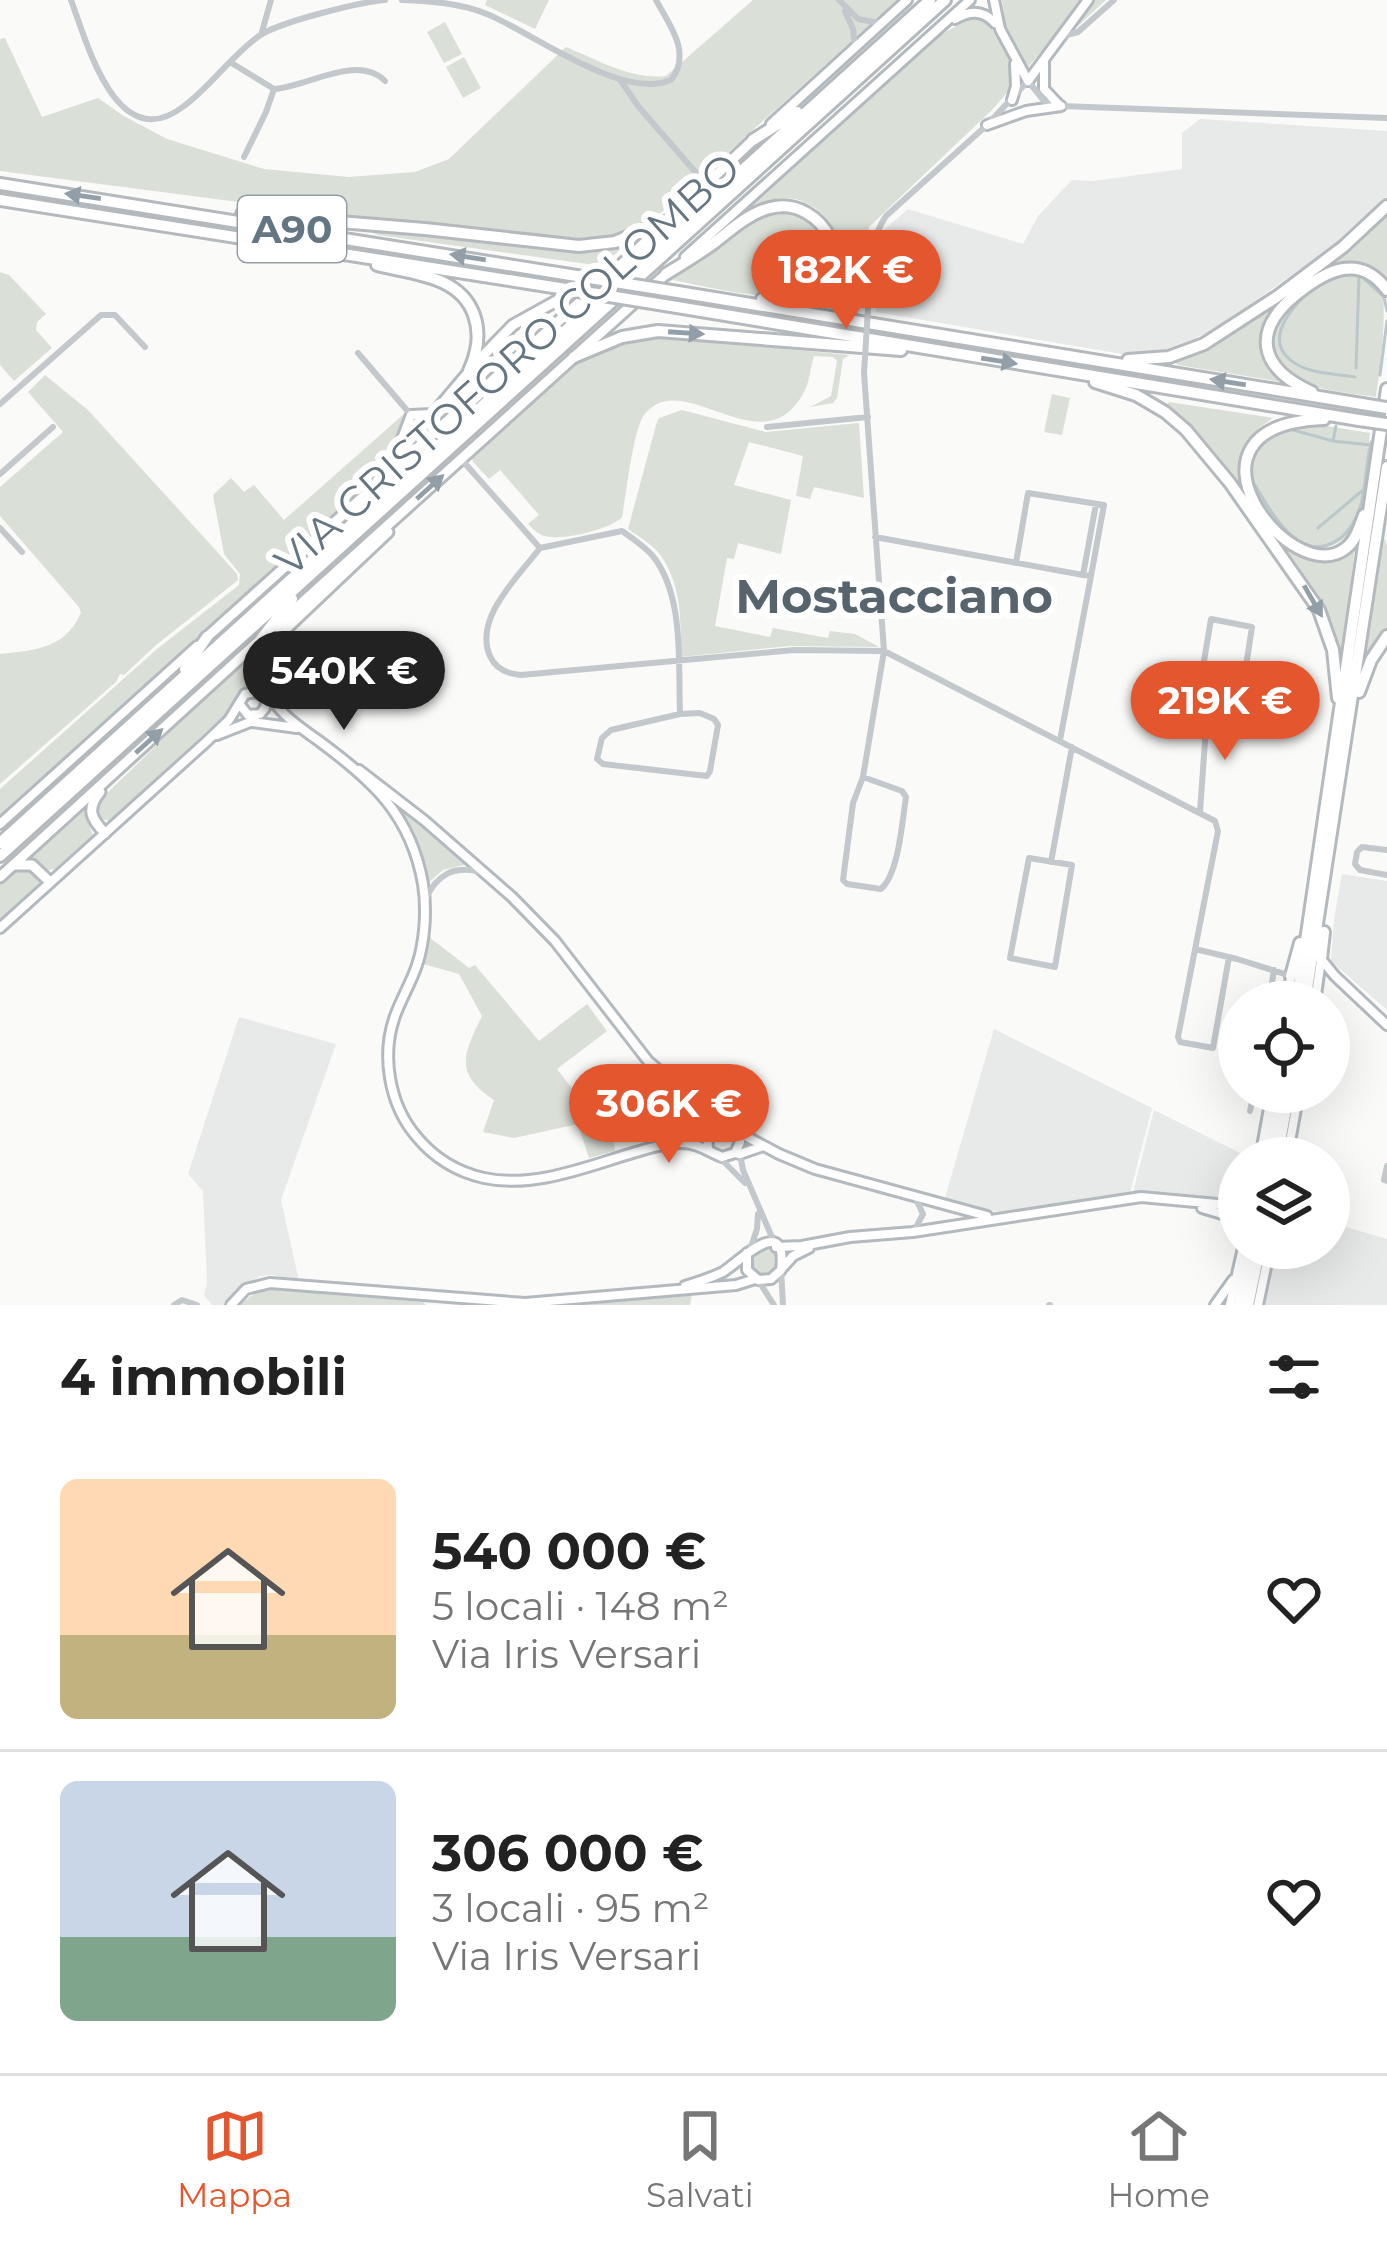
<!DOCTYPE html>
<html lang="it">
<meta charset="utf-8">
<style>
:root{--surface:#fff;--page:#f6f6f6;--text:#222;--muted:#767676;--line:#e0e0e0;--accent:#e4572e}
body{margin:0;font-family:Montserrat,sans-serif;background:var(--page);color:var(--text);height:100vh;display:flex;flex-direction:column;font-size:45px;white-space:nowrap}
*{box-sizing:border-box;margin:0}
p{font-size:39px;color:var(--muted)}
.icon{flex:none;width:66px;height:66px;fill:none;stroke:currentColor;stroke-width:2;stroke-linecap:round;stroke-linejoin:round}
.map{position:relative;height:1305px;overflow:hidden}
.panel{display:flex;flex-direction:column;background:var(--surface);flex:1}
.panel>*{flex:none}
.buttons{position:absolute;left:1218px;top:981px;display:grid;gap:24px}
.buttons a{display:grid;place-items:center;width:132px;height:132px;border-radius:50%;background:var(--surface);box-shadow:0 12px 48px #0002;font-size:60px}
.price{position:absolute;translate:-50% -102px;padding:0 27px;border-radius:42px;background:var(--accent);color:#fff;font-size:39px;line-height:78px;filter:drop-shadow(0 3px 6px #0008)}
.price::after{content:'';position:absolute;left:50%;top:72px;width:36px;height:27px;margin-left:-18px;background:inherit;clip-path:polygon(0 0,100% 0,50% 100%)}
.price.on{background:#222;color:#fff}
ul{padding:0;list-style:none}
li{display:flex;align-items:center;gap:36px;height:300px;padding:0 60px}
li+li{border-top:3px solid var(--line)}
li span{display:grid;place-items:center;flex:none;width:336px;height:240px;border-radius:18px;color:#555}
li>.icon{margin-inline-start:auto}
span .icon{width:144px;height:144px;fill:#fffc;stroke-width:1}
li b{font-size:51px}
h2{display:flex;justify-content:space-between;align-items:center;height:144px;padding:0 60px;font-size:51px}
.tabs{display:flex;justify-content:space-around;align-items:center;height:168px;border-top:3px solid var(--line);background:var(--surface);font-size:33px;color:var(--muted)}
.tabs a{display:grid;justify-items:center;gap:6px}
.tabs .on{color:var(--accent)}
.map>svg:first-child{display:block}
.built{fill:#e8e9e9}
.green{fill:#dadfd7}
.lines{fill:none;stroke-linecap:round;stroke-linejoin:round}
.stream{stroke:#bbc7cb;stroke-width:3}
.secondary-casing{stroke:#b3babf;stroke-width:14}
.primary-casing{stroke:#b5babe;stroke-width:15}
.highway-casing{stroke:#b4b9bd;stroke-width:16}
.street{stroke:#c3c8cc;stroke-width:6}
.secondary{stroke:#fff;stroke-width:8}
.primary{stroke:#fff;stroke-width:9}
.highway{stroke:#fff;stroke-width:10}
.highway-bridge-casing{stroke:#b4b9bd;stroke-width:16;stroke-linecap:butt}
.street-bridge{stroke:#c3c8cc;stroke-width:6}
.highway-bridge{stroke:#fff;stroke-width:10}
.oneway{fill:#939fa8}
.labels{text-anchor:middle;stroke-width:12;stroke-linejoin:round;paint-order:stroke}
.shield{fill:#fff;stroke:#939fa8;stroke-width:3}
.shield-label{font-size:39px;font-weight:bold;fill:#657683}
.street-label{font-size:42px;fill:#657683;stroke:#fff}
.quarter-label{font-size:48px;font-weight:bold;fill:#57646e;stroke:#fff}
</style>
<div class="map">
<svg width="1387" height="1305" viewBox="0 0 1387 1305">
<rect width="100%" height="100%" fill="#fafaf8"/>
<path class="built" d="M1200,119l187,12v68l-36,35 -138,96 -50,23 -35,2 -252,-43 7,-81 25,-22 115,35 15,-28 34,-36 21,1 89,-12v-36z
M1342,874l45,7v129l-56,-49 3,-42z
M239,1017l97,27 -55,156 18,81 -27,-6 -12,1 -24,13 -13,16h-11l-8,-10 3,-12 -4,-92 -15,-17z
M994,1029l158,79 -22,85 -119,19 -31,-1 -36,-10z
M1154,1110l96,48h-11v41l-106,-7z
M1329,1222l58,17v66h-124l14,-57h52z"/>
<path class="green" d="M487,0h62l-14,29 -50,-24z
M753,0h144l-295,266 -224,-31 -54,-22 -324,-42v-132l5,-1 37,79 56,-19 24,17 45,24 97,30 85,8 66,-5 34,-13 117,-112c32,13 65,33 100,29z
M1002,0h104l-27,25 -25,11 -60,72 -125,119 -11,86 -51,-8c12,-9 26,-19 31,-34 13,-36 -24,-80 -62,-72 -14,3 -30,15 -43,21l208,-186 33,-17 14,4 6,12 11,-6z
M445,22l17,32 -18,9 -17,-31z
M464,57l17,31 -18,10 -17,-31z
M792,210c22,11 36,22 38,48 5,66 -128,27 -162,21l91,-62z
M1387,210v75c-15,-24 -37,-23 -62,-20z
M0,272l9,3 37,39 -9,8 -1,8 16,18 -38,33 -14,-16z
M1359,272c8,5 18,10 23,18 5,24 -2,81 -6,107 -30,-5 -69,-6 -92,-26 -18,-16 -13,-44 -1,-62 8,-10 27,-23 39,-30 10,-5 25,-5 37,-7z
M1281,298c-26,33 -15,52 1,84l-104,-17 -3,-3 39,-17z
M648,338h22l180,17 -7,4 -6,39 -4,5 -23,4 21,-11 6,-35 -4,-4 -19,-1c-4,12 -4,25 -10,36 -41,78 -121,-28 -160,23 -11,15 -18,81 -22,102 -11,12 -59,24 -77,19 -6,-1 -12,-7 -17,-12l11,-9 -39,-45 -11,9 -16,-17 -1,-6 106,-93 22,-13z
M45,375l43,35 133,146 16,18 1,6 -83,66 -31,29 -4,-1 -4,8 -116,102v-130c35,-4 65,-5 81,-41l-2,-6 -79,-91v-29l63,-55 -35,-40z
M1052,394l18,4 -8,37 -18,-3z
M1169,402l104,16c-30,19 -36,37 -30,72l-56,-67 -20,-18z
M682,410l84,22 93,-9 5,75 -50,-11 -4,12 -14,-3 7,-40 -54,-14 -15,43 57,15 -10,54 -43,-11 -4,16 -7,-1 -12,68 55,11 3,-9 55,10 2,-7 25,3 24,13 -90,-1 -108,11c0,-36 1,-73 -22,-104 -8,-9 -21,-17 -31,-24l28,-104 3,-7z
M405,413c3,31 -26,59 -47,81l-358,324v-29l157,-140 82,-64 1,-11 -16,-20 -11,-59 18,-17 13,14 10,-7 30,35z
M1314,424l56,9c-3,24 -4,73 -14,92 -14,26 -50,31 -72,12 -6,-6 -11,-16 -16,-23 -19,-26 -34,-57 1,-80 10,-8 32,-7 45,-10z
M1384,538l3,7v83l-22,32z
M1278,540l19,14 27,5 32,-18 -15,116 -20,-49z
M273,632c-11,23 -11,32 -8,58l-16,-2 -6,3 -18,24 -115,106 -8,-2 -5,-7 3,-12z
M396,804l72,60 -25,6 -16,14 -9,-36z
M83,809l10,26 -38,34 -7,1 -16,-13z
M30,866l11,11 -2,8 -39,35v-37l17,-15z
M429,937l40,31 6,-3 64,76 48,-37 20,27 -50,38 57,74 1,8 -26,7 -11,-34 -64,14 -31,-6 11,-32c-41,-27 -30,-47 -12,-84l-23,-42 -36,-10z
M750 1263a14 14 0 1 1 28 0a14 14 0 1 1-28 0Z
M270,1289l153,13 3,3h-187l15,-11z
M678,1295h14l-2,10h-107z"/>
<g class="lines">
<path class="stream" d="M1361,276l23,21 3,14
M1313,288c-21,19 -55,55 -15,77 16,9 40,9 57,12
M1356,368l3,-91
M1380,375l7,-54
M1293,430l40,11 37,4
M1333,441l3,-15
M1255,485c16,27 45,82 84,54 9,-6 18,-20 21,-31 6,-21 6,-44 11,-66
M1318,528l45,-38"/>
<g class="secondary-casing">
<path id="secondary" d="M994,0l6,29 28,52 60,-81
M955,19c15,-9 28,-9 40,4
M1044,61v28l16,17
M1012,100l4,-14 -1,-22
M771,124l136,-124
M987,125l39,-14 35,-5
M685,257l285,-257
M398,449l13,-34 20,-1
M377,480l92,-109
M268,691c10,23 32,36 51,50 54,40 92,74 104,143 4,25 2,57 -6,81 -6,18 -16,34 -22,51 -14,39 -6,88 21,120 18,22 41,36 68,42 50,11 104,-12 152,-26 14,-4 29,-9 44,-9 18,0 27,8 42,14l13,-4 5,-11 -6,-12 -25,-16 -61,-53 -93,-120 -43,-44 -87,-76 -66,-51
M241,706l7,9 12,-1 5,-6 2,-13
M252,722l45,6
M217,735l33,-13 6,-6
M0,824l197,-178
M0,928l206,-186 23,-22 16,-26 11,-2 16,10
M1321,959l14,17 52,49
M1288,1002l3,-26
M1315,1002l6,-42
M736,1131l43,23 36,15 172,47
M708,1148c-2,-12 4,-20 16,-22
M735,1153l5,1 23,-8
M1260,1158l12,-66
M1287,1158l12,-66
M1202,1208l37,11
M776,1247l26,-1 48,-9 63,-5 228,-35 98,9
M783,1267l10,-11 16,-8
M685,1286c13,-4 26,-8 38,-14 16,-10 65,-61 58,-2l-10,9 -13,1 -11,-10v-17
M231,1305l15,-16 24,-6 255,20 211,-18 19,-6
M1215,1305l18,-25
M1230,1305l13,-57
M1258,1305l12,-57"/>
</g>
<g class="primary-casing">
<path id="primary" d="M474,365l39,-40 83,-46
M275,627l391,-353
M207,637l415,-373 131,-124
M268,691l-3,-28 9,-23 114,-108
M100,792c-14,17 -9,27 5,41
M13,865h19l18,17
M0,877l262,-239"/>
</g>
<g class="highway-casing">
<path id="highway" d="M753,140l44,-28
M0,184l583,93
M0,200l566,89
M242,214l183,15 154,17 36,-4 49,-20
M377,265c35,9 83,10 97,50 7,20 3,38 -5,56
M666,274c16,-10 33,-20 48,-31 17,-13 35,-30 56,-35 54,-14 94,67 39,88 -15,6 -32,4 -47,3
M678,292l684,112
M677,307l682,113
M574,357l48,-20 36,-6 243,19
M1128,360l41,-3 35,-13 74,-48 65,-49 44,-41
M1095,382l41,13 29,17 21,18 44,53 89,127 14,40 5,48
M1312,392c-54,-24 -61,-62 -14,-99 29,-23 62,-40 89,-3
M1324,419c-162,6 -32,173 22,129 10,-8 14,-22 18,-33
M261,639l31,-40
M185,669l22,-32
M1359,692l12,-32 16,-24
M0,843l930,-843
M0,856l945,-856
M1321,959l3,-27
M1291,976l9,-33
M1297,1002l90,-613
M1305,1002l82,-535
M1268,1158l13,-66
M1277,1158l12,-66
M1239,1305l12,-57
M1248,1305l12,-57"/>
</g>
<path class="street" d="M71,0c16,43 46,158 113,106 27,-20 47,-50 75,-70 20,-14 101,-34 126,-36
M402,0c28,1 58,3 85,14 46,19 135,87 184,66 21,-27 -1,-54 -15,-80
M839,0l19,19 21,4
M845,11l8,18 2,18
M261,35l10,-35
M1063,36l15,-4 36,-32
M230,62l44,27c33,-2 84,-36 111,-8
M621,81l17,25 67,77
M244,157l22,-45 8,-23
M869,293c2,-27 1,-54 17,-77l101,-91 41,-44 17,21 16,4 326,12
M358,353l53,62
M0,404l101,-89h14l30,32
M767,427l101,-10
M461,459l79,89
M0,474l53,-47
M0,528l22,24
M875,537l208,38
M540,548c-21,28 -67,70 -50,108 6,14 18,18 31,19l273,-25 90,1 331,170 3,10 -40,206 2,5 33,6 16,-91
M540,548l82,-17c10,7 22,15 30,24 33,40 26,110 28,159
M1016,563l12,-70 76,12 -13,71
M700,713l14,6 4,6 -8,46 -3,5 -104,-12 -6,-5 5,-21 9,-8 69,-16z
M1060,740l31,-164 -8,-1 13,-71
M863,777l39,14 4,6c-4,25 -7,76 -25,92l-34,-5 -4,-4 10,-77 10,-26 21,-126 -20,-278
M1200,812l7,-99 -10,-10 14,-84 41,8 -10,65 -35,21
M1387,850l-25,-3 -5,5 -2,12 5,6 27,5
M1029,858l43,7 -17,102 -45,-9z
M1051,862l21,-115
M425,900c12,-26 29,-35 56,-28
M1195,949l42,10 54,17
M1269,1002l5,-32
M1250,1111l4,-19
M740,1154l3,16 31,72
M720,1158l25,25
M1387,1166l-3,14 3,1
M914,1231l9,-17 -8,-17
M750,1250l7,-21 1,-15
M781,1270l2,35
M758,1280l16,25
M174,1305l8,-5 15,5
M1049,1305h1"/>
<use href="#secondary" class="secondary"/>
<use href="#primary" class="primary"/>
<use href="#highway" class="highway"/>
<g class="highway-bridge-casing">
<path id="highway-bridge" d="M583,277l95,15
M566,289l111,18
M1362,404l25,4
M1359,420l28,4"/>
</g>
<path class="street-bridge" d="M864,373l5,-80"/>
<use href="#highway-bridge" class="highway-bridge"/>
</g>
<defs><path id="oneway-solid" d="M-6-.8H1V-3.2L6.5 0L1 3.2V.8H-6Z" transform="scale(3)"/></defs>
<g class="oneway">
<use href="#oneway-solid" transform="translate(83 196) rotate(-172)"/>
<use href="#oneway-solid" transform="translate(468 257) rotate(-171)"/>
<use href="#oneway-solid" transform="translate(686 333) rotate(4)"/>
<use href="#oneway-solid" transform="translate(999 361) rotate(9)"/>
<use href="#oneway-solid" transform="translate(1228 382) rotate(-171)"/>
<use href="#oneway-solid" transform="translate(430 487) rotate(-42)"/>
<use href="#oneway-solid" transform="translate(1313 601) rotate(60)"/>
<use href="#oneway-solid" transform="translate(149 741) rotate(-42)"/>
</g>
<g class="labels">
<rect class="shield" x="238" y="196" width="108" height="66" rx="9"/>
<g class="shield-label">
<text x="292" y="243">A90</text>
</g>
<g class="street-label">
<text transform="translate(507 364) rotate(-42)" y="15">VIA CRISTOFORO COLOMBO</text>
</g>
<g class="quarter-label">
<text x="894" y="613">Mostacciano</text>
</g>
</g>
</svg>
<div class="buttons">
<a><svg class="icon" aria-label="locate" viewBox="0 0 24 24"><circle cx="12" cy="12" r="6"/><path d="M12 2v4M12 18v4M2 12h4M18 12h4"/></svg></a>
<a><svg class="icon" aria-label="layers" viewBox="0 0 24 24"><path d="M12 4l9 5-9 5-9-5zM3 14l9 5 9-5"/></svg></a>
</div>
<b class="price" style="left:846px;top:332px">182K €</b>
<b class="price on" style="left:344px;top:733px">540K €</b>
<b class="price" style="left:1225px;top:763px">219K €</b>
<b class="price" style="left:669px;top:1166px">306K €</b>
</div>
<section class="panel">
<h2>4 immobili<svg class="icon" aria-label="filters" viewBox="0 0 24 24"><path d="M4 7h16M4 17h16"/><circle cx="9" cy="7" r="2"/><circle cx="15" cy="17" r="2"/></svg></h2>
<ul>
<li><span style="background:linear-gradient(#ffd9b3 65%,#c2b280 0)"><svg class="icon" aria-label="home" viewBox="0 0 24 24"><path d="M3 11l9-7 9 7M6 9v11h12V9"/></svg></span><div><b>540 000 €</b><p>5 locali · 148 m²</p><p>Via Iris Versari</p></div><svg class="icon" aria-label="heart" viewBox="0 0 24 24"><path d="M12 20l-8-8c-3-5 5-10 8-4 3-6 11-1 8 4z"/></svg></li>
<li><span style="background:linear-gradient(#c9d6e8 65%,#7fa58c 0)"><svg class="icon" aria-label="home" viewBox="0 0 24 24"><path d="M3 11l9-7 9 7M6 9v11h12V9"/></svg></span><div><b>306 000 €</b><p>3 locali · 95 m²</p><p>Via Iris Versari</p></div><svg class="icon" aria-label="heart" viewBox="0 0 24 24"><path d="M12 20l-8-8c-3-5 5-10 8-4 3-6 11-1 8 4z"/></svg></li>
</ul>
</section>
<nav class="tabs">
<a class="on"><svg class="icon" aria-label="map" viewBox="0 0 24 24"><path d="M3 6l6-2 6 2 6-2v14l-6 2-6-2-6 2zM9 4v14M15 6v14"/></svg>Mappa</a>
<a><svg class="icon" aria-label="saved" viewBox="0 0 24 24"><path d="M7 4h10v16l-5-4-5 4z"/></svg>Salvati</a>
<a><svg class="icon" aria-label="home" viewBox="0 0 24 24"><path d="M3 11l9-7 9 7M6 9v11h12V9"/></svg>Home</a>
</nav>
